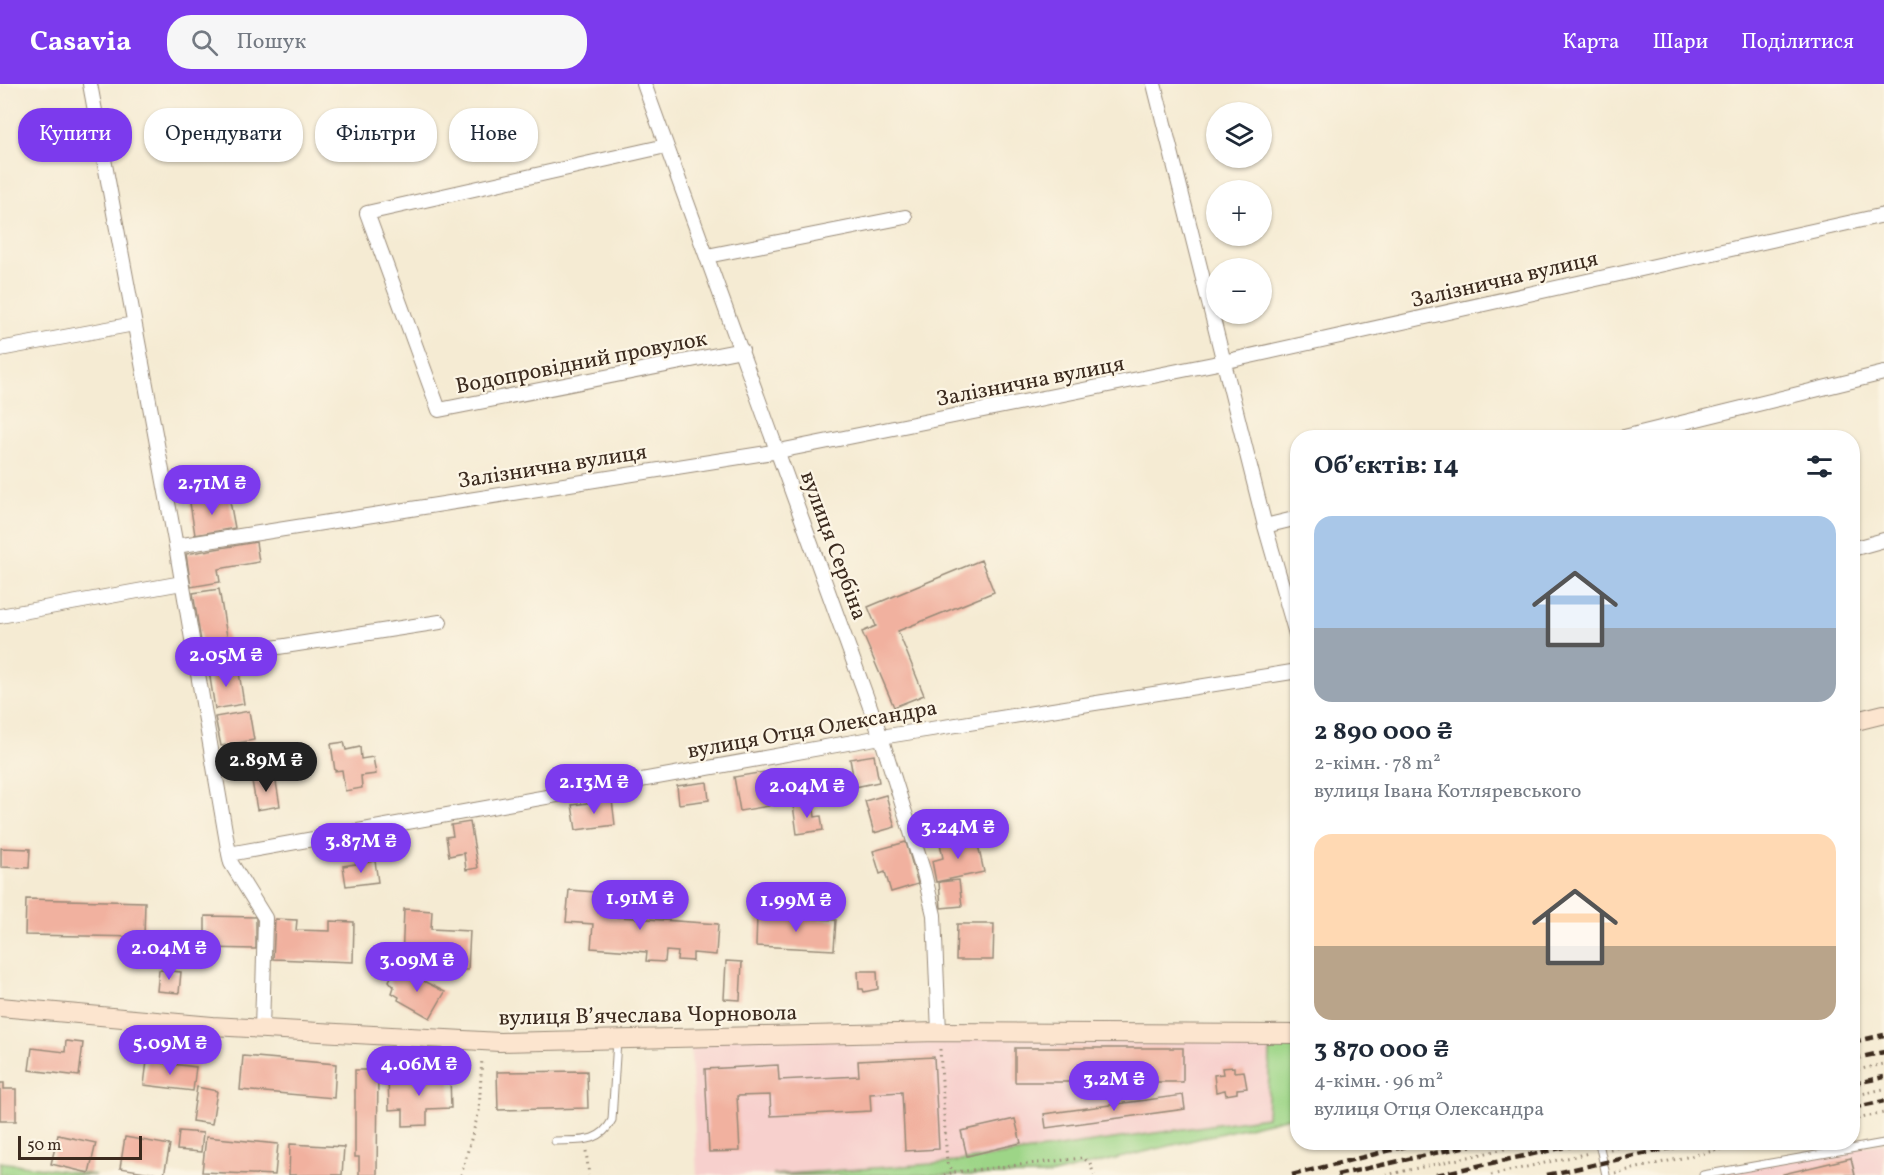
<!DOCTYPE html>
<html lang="uk">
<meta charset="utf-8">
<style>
:root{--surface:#fff;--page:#f6f6f7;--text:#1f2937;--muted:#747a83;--accent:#7c3aed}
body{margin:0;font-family:Vollkorn,serif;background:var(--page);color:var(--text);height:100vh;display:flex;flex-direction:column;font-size:22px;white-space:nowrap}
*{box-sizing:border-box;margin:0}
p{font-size:20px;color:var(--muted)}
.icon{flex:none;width:33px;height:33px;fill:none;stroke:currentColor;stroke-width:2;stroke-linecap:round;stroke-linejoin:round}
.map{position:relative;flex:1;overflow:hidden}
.sheet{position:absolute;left:1290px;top:346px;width:570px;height:720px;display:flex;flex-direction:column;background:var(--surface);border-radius:24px;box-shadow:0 2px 4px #0004}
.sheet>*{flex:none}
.hud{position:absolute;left:18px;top:24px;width:570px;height:54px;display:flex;gap:12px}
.buttons{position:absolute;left:1206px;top:18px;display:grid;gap:12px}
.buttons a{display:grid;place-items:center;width:66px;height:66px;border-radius:50%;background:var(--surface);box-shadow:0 2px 4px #0004;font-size:30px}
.scale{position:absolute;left:18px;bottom:15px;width:124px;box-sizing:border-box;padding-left:6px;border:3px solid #3b2a1e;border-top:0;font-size:16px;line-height:21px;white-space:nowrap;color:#3b2a1e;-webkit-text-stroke:4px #fcf5e5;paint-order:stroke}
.price{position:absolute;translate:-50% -51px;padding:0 14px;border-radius:21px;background:var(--accent);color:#fff;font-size:20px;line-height:39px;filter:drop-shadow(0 2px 3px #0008)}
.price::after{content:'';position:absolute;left:50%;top:36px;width:18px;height:14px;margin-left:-9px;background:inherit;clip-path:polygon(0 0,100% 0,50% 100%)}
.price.active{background:#222;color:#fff}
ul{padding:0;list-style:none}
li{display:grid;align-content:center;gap:12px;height:318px;padding:0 24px}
li span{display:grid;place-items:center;height:186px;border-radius:18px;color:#555}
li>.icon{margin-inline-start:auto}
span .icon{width:108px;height:108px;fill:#fffc;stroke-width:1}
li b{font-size:26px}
h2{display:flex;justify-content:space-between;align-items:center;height:72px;padding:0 24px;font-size:26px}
.pill{padding:0 21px;border-radius:24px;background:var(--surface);box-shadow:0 2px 4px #0004;font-size:21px;line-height:54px}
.pill.active{background:var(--accent);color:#fff}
header{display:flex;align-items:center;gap:36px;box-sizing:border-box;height:84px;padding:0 30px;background:var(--accent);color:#fff}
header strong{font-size:28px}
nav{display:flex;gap:33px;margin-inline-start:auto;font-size:21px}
.search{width:420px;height:54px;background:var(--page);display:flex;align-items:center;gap:15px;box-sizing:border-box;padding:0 21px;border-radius:24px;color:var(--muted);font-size:22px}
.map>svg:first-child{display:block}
.built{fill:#f7d0cd}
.green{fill:#9dd587;stroke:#6c8052;stroke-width:1.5}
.building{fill:#f1b19f}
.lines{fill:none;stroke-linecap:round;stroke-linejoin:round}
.lane-casing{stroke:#988a78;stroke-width:9}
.street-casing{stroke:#988a78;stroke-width:16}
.secondary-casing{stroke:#988a78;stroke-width:20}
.path{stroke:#988a78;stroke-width:3;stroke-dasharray:1.5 4.5;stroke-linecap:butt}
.lane{stroke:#fff;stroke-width:7}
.street{stroke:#fff;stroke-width:14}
.secondary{stroke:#fce5cf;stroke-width:18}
.rail{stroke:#3b2a1e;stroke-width:4.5;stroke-dasharray:9 4.5;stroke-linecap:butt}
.labels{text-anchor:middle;stroke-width:4.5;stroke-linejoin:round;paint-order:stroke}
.street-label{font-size:22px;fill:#3b2a1e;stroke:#fcf5e5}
</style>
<header>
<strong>Casavia</strong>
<div class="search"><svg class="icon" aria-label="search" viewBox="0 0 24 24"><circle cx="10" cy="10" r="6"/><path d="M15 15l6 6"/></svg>Пошук</div>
<nav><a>Карта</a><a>Шари</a><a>Поділитися</a></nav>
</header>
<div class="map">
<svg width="1884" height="1091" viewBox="0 0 1884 1091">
<rect width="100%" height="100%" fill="#fcf5e5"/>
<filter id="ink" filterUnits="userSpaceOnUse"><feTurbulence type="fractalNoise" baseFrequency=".0167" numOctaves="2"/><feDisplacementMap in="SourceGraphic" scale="12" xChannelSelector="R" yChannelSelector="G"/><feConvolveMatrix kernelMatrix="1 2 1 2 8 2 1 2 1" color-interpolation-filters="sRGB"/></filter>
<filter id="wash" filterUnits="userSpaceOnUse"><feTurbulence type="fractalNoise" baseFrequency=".008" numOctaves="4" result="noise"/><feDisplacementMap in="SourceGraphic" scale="24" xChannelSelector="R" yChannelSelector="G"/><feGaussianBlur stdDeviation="1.35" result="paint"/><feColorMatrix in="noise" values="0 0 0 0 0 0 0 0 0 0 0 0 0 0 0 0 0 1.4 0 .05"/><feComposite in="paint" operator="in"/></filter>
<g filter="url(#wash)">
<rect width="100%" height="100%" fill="#f5ebd3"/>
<path class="built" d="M1271,949l-4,84 -320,46 -174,12h-76l-7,-139z
M1884,1059v32h-181z"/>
<path class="green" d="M1271,949l26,1v80l-4,2 -244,59h-276l174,-12 320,-46z
M0,1078l95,13h-95z"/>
<g id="blocks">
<path class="building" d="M229,412l6,32 -40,7 -5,-32z
M256,458l3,20 -41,7 2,13 -29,5 -5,-33z
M981,476l13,32 -96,39 26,64 -30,12 -32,-75 14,-6 -8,-19z
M219,505l9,53 -26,5 -9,-54z
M238,582l6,38 -29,5 -6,-38z
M249,627l5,29 -33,6 -6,-29z
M344,658l2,8 14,-3 1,12 12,-2 3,17 -15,2 1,12 -17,3 -3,-21 -7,1 -4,-27z
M874,671l5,27 -24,5 -5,-28z
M764,688l5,34 -29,5 -6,-34z
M275,692l5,30 -23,4 -5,-29z
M707,698l2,18 -30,4 -2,-18z
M886,711l9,32 -21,6 -9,-32z
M612,716l3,25 -39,5 -4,-25z
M813,718l2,15 6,-1 2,14 -26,4 -4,-29z
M470,738l8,46 -12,2 -2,-17 -15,3 -3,-19 7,-1 -2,-11z
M976,752l8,36 -48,10 -4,-21 11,-3 -3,-15z
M906,758l12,42 -27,8 -6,-20 -5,2 -7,-23z
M1,764l29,1 -1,19 -28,-1z
M375,777l3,21 -32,4 -3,-20z
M959,796l3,26 -21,2 -2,-26z
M569,806l39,3 -2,23 112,8 -2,31 -23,-2v8l-16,-1 1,-8 -12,-1 -1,11 -19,-1 1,-9 -56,-4 2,-24 -27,-2z
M26,815l119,3 -1,35 -119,-2z
M404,825l28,2 -1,18 39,2 -2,39 -23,-1 1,-5 -44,-2z
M205,832l51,1v32l-51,-1z
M757,832l79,4 -2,30 -78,-4z
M275,835l22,1 -1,10 34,1v-10l24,1 -1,40 -80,-3z
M957,840h37l-1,36h-37z
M726,877l16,1 -2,38 -16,-1z
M159,886l22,2 -2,21 -22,-2z
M858,887h19l1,18 -14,3 -1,-3h-4z
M406,888l39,20 -15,26 -32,-18 1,-3 -7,-4 2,-6 -5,-6 3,-6 9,1z
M66,957l17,2 -4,33 -50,-6 3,-22 33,4z
M1015,964h168v34h-168z
M243,972l93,8 -2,34 -94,-8z
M934,973l5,92 -34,2 -3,-59 -32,2 1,17 -100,5 -1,-21 -33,1 3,55 -31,1 -4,-83 73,-4 1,15 80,-4 -1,-15z
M147,977l49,6 -3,24 -49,-6z
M1234,983v5l10,-1 3,17 -10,1v4l-11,2 -1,-5 -9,2 -2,-17 9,-1 -1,-6z
M355,986h23l-1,105h-18v-18h-4z
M587,987l1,37 -90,2 -1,-38z
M450,992l1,32 -24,1v16l-24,1v-17l-14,1 -1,-33z
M0,999h4v6h12v32h-16z
M197,1003l20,4 -5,33 -20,-3z
M1183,1011l2,14 -139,19 -2,-14z
M1015,1035l6,24 -54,13 -6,-25z
M179,1047l24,2 -2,19 -24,-2z
M58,1051l38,8 -7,30 -38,-9z
M125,1053l45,8 -6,30 -44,-7z
M206,1053l72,7 -3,31 -73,-3z
M290,1060l54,3 -2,28h-53z
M1851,1074l4,17h-72v-1z"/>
</g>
</g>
<g filter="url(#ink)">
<use href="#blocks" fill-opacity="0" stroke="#988a78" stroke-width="1.5"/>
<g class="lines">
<g class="lane-casing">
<path id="lane" d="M555,1057c24,-1 45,3 57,-21l5,-80
M1599,1059l7,32
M1703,1091l181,-32"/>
</g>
<g class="street-casing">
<path id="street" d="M90,0l86,462 53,308 2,9 34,55 -3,112
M644,0l237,653 43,136 10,42 5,117
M1154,0l111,442 33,115
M666,62l-299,67 72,197 303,-60
M707,172l198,-39
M0,265l134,-25
M1620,354l264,-65
M1265,442l33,-8
M176,462l603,-95 444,-89 661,-147
M1852,465l32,-9
M0,532l182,-33
M194,576l246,-38
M229,770l652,-117 417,-66"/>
</g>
<g class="secondary-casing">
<path id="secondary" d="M1852,638l32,-8
M0,923l212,19 288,16 439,-10 359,2"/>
</g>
<path class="path" d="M940,965l7,114 7,9 129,-14 7,5 4,12
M1852,987l32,-7
M1852,1012l32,-7
M1852,1036l32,-7
M1610,1065l27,-6
M586,1067l3,24
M1615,1089l134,-30
M461,1091l18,-64 3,-53
M944,1091l10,-3
M1386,1091l146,-32
M1491,1091l98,-22"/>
<use href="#lane" class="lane"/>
<use href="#street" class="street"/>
<use href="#secondary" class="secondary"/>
<path class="rail" d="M1852,958l32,-7
M1852,975l32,-7
M1852,1000l32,-7
M1852,1024l32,-7
M1292,1091l127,-32
M1337,1091l143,-32
M1436,1091l148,-32
M1547,1091l146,-32"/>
</g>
</g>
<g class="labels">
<g class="street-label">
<text transform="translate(1504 194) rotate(-13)" y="8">Залізнична вулиця</text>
<text transform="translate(581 277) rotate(-11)" y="8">Водопровідний провулок</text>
<text transform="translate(1030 296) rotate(-11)" y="8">Залізнична вулиця</text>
<text transform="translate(552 381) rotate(-9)" y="8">Залізнична вулиця</text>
<text transform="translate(835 461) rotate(70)" y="8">вулиця Сербіна</text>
<text transform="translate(812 644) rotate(-10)" y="8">вулиця Отця Олександра</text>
<text transform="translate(648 930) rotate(-1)" y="8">вулиця Вʼячеслава Чорновола</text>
</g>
</g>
</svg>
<div class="buttons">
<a><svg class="icon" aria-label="layers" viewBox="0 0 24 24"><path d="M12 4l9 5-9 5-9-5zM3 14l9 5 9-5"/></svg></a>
<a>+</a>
<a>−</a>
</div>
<div class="scale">50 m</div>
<b class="price" style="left:212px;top:432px">2.71M ₴</b>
<b class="price" style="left:226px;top:604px">2.05M ₴</b>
<b class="price active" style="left:266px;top:709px">2.89M ₴</b>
<b class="price" style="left:594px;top:731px">2.13M ₴</b>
<b class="price" style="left:807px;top:735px">2.04M ₴</b>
<b class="price" style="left:958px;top:776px">3.24M ₴</b>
<b class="price" style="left:361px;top:790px">3.87M ₴</b>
<b class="price" style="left:640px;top:847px">1.91M ₴</b>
<b class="price" style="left:796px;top:849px">1.99M ₴</b>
<b class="price" style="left:169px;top:897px">2.04M ₴</b>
<b class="price" style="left:417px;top:909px">3.09M ₴</b>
<b class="price" style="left:170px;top:992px">5.09M ₴</b>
<b class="price" style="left:419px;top:1013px">4.06M ₴</b>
<b class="price" style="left:1114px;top:1028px">3.2M ₴</b>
<div class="hud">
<a class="pill active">Купити</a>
<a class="pill">Орендувати</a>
<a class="pill">Фільтри</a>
<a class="pill">Нове</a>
</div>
<section class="sheet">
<h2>Об’єктів: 14<svg class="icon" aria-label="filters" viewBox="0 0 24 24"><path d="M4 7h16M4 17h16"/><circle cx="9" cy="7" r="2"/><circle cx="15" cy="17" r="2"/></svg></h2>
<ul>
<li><span style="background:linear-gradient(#a9c7e8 60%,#9aa5b1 0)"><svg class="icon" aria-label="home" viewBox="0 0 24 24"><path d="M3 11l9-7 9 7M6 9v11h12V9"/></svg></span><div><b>2 890 000 ₴</b><p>2-кімн. · 78 m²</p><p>вулиця Івана Котляревського</p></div></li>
<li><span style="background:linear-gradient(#ffd9b3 60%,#b9a48a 0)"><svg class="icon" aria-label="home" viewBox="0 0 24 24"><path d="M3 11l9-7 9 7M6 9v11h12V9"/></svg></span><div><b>3 870 000 ₴</b><p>4-кімн. · 96 m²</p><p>вулиця Отця Олександра</p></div></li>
</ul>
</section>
</div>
